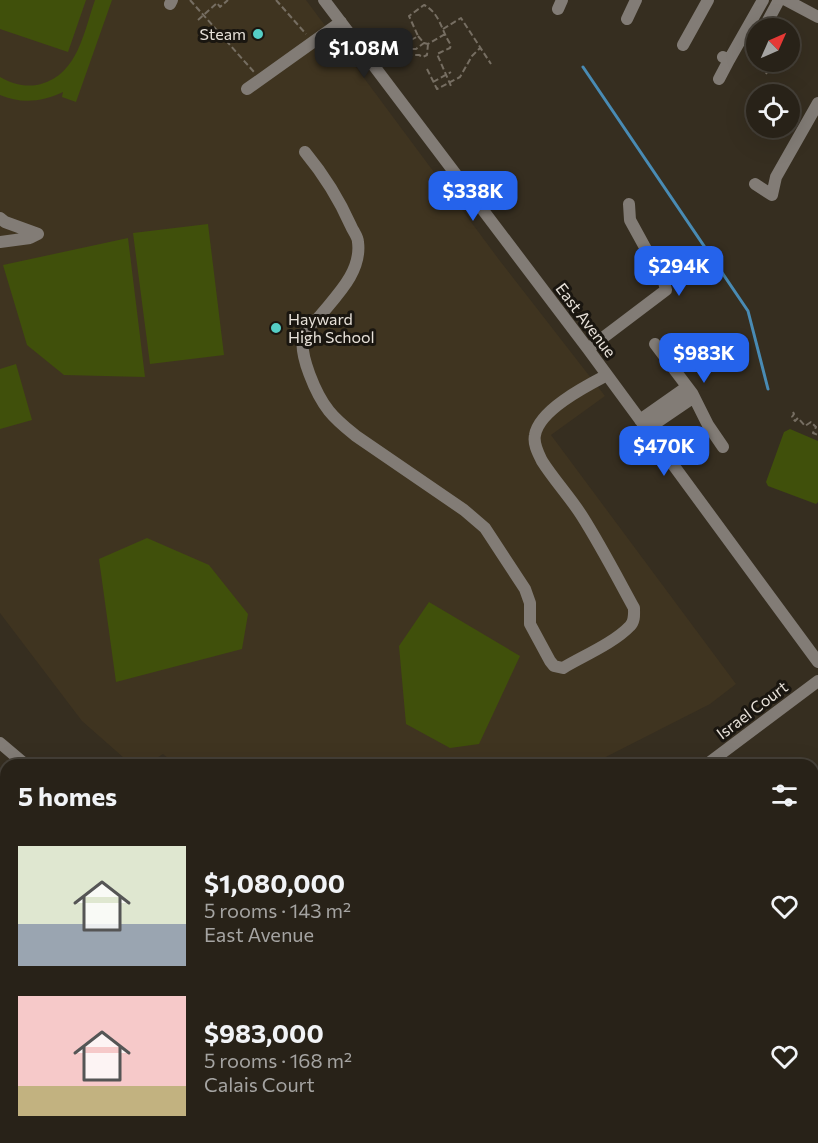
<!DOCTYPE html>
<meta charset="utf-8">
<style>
:root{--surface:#282218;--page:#342f25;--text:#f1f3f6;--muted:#a5a4a2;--line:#443f37;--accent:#2563eb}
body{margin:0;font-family:Commissioner,sans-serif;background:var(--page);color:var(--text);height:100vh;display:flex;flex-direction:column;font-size:22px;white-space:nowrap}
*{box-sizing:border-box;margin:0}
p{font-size:20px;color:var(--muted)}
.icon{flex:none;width:33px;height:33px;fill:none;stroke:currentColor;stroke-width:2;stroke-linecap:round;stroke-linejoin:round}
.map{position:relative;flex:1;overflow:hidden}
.drawer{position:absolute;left:0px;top:759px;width:819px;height:384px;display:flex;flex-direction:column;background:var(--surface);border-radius:18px 18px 0 0;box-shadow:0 6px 24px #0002,0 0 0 2px var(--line)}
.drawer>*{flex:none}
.needle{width:39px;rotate:45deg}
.fabs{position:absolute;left:746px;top:18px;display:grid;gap:12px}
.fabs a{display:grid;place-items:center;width:54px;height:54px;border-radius:50%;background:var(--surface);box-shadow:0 6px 24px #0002,0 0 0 2px var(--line);font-size:30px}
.price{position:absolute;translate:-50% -51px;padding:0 14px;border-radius:12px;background:var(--accent);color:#fff;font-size:20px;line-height:39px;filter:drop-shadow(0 2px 3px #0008)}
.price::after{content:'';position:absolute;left:50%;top:36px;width:18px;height:14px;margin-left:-9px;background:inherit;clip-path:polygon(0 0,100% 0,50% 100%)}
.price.active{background:#222;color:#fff}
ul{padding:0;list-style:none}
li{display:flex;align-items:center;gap:18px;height:150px;padding:0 18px}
li span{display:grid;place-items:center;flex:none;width:168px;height:120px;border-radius:0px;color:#555}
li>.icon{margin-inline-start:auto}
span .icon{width:72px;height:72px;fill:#fffc;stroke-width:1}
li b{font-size:26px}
h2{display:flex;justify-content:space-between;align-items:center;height:72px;padding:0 18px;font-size:26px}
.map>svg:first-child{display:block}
.built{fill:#3f3420}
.green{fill:#40500b}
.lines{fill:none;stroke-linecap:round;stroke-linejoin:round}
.stream{stroke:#498bb4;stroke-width:3}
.path{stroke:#766e62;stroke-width:2;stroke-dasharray:6 3;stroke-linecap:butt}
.minor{stroke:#827c76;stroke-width:12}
.poi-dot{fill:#55cec6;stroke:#1a1610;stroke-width:2}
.labels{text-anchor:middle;stroke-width:6;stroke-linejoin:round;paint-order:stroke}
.poi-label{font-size:16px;fill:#e8e2da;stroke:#1a1610;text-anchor:end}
.street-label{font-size:16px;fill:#e8e2da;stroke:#1a1610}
</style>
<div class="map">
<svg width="818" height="1143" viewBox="0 0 818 1143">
<rect width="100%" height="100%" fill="#362e20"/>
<path class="built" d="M0,0h306l194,261 105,135 -54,39 185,249 -26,20 -120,61h-414l-13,-11 -17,11h-14l-50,-44 -82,-108z"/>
<path class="green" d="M0,0h86l-18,52 -68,-23z
M95,0h17l-36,102 -14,-5 1,-5c-21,10 -42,12 -63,3v-18c12,7 27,11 41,7 37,-10 43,-53 54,-84z
M208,224l16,131 -74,9 -17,-131z
M128,238l17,139 -81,-2 -37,-30 -24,-80z
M16,364l16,56 -32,9v-60z
M790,429l28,12v61l-2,2 -48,-18 -2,-4 18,-50z
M147,538l62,27 39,49 -6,35 -126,33 -17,-123z
M429,602l91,54 -41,88 -29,4 -44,-24 -7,-78z"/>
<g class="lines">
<path class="stream" d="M583,67l165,244 20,78
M745,1137l6,6"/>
<path class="path" d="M190,0l64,72
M276,0l30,34
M198,20l19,-17 3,4 8,-7
M443,29l18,-11 30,46
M418,36l6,7 4,1 17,-10
M408,43l1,6h7l8,-6 4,1 -1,11 -4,2 -4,-2h-23l1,-6h12l1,6
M376,45c17,-11 23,4 42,-9l-9,-20 15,-11c17,9 17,26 27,40l-1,3 -13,6 14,32
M427,69l10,20 23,-12 12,-21 9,-9
M766,74l7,-12
M433,82l18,-10
M793,412l1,2 -2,3 3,4 3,-3 7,8 6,-4 5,5 -3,6 5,2
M0,1131l6,-14"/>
<path class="minor" d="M324,0l264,349 230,313
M786,0l32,17
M170,4l2,-4
M558,9l4,-9
M627,19l9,-19
M764,28l15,-28
M683,45l25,-45
M723,57l6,3 34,-60
M719,79l10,-19
M247,89l94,-67
M305,152c19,23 34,47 46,74 2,5 7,11 7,16 4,30 -22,54 -39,75 -5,5 -12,11 -15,17 -7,19 13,62 25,77 8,10 17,17 27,25l108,74 21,18 40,61 5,14v21l20,37 4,5 9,2c20,-12 51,-25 67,-42 5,-5 4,-12 4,-18 -17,-31 -33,-62 -52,-92 -12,-19 -28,-36 -40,-55 -4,-8 -9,-17 -7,-26 4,-25 51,-49 72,-60
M755,184l17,11 4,-18 42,-74
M0,218l5,4 33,12 -8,4 -30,4
M655,344l37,49 16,32 15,22
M588,349l78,-59 -2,-8 -34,-62 -1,-16
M640,420l47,-33
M647,429l47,-32
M0,743l26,22
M706,765l112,-84
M0,816l6,-8
M438,1137l2,6"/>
</g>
<g class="poi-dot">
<circle cx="258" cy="34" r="6"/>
<circle cx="276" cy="328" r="6"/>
</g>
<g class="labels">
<g class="poi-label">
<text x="246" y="40">Steam</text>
<text x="288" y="325" text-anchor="start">Hayward<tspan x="288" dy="18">High School</tspan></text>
</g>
<g class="street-label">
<text transform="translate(586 320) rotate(53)" y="6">East Avenue</text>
<text transform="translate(752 710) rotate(-37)" y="6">Israel Court</text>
</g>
</g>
</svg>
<div class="fabs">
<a><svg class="needle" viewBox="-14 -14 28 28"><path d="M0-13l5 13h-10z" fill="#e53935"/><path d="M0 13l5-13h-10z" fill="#a5a4a2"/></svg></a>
<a><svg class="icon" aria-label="locate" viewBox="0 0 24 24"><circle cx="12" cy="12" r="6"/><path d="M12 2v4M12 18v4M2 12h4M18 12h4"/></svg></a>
</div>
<b class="price active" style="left:364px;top:79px">$1.08M</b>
<b class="price" style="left:473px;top:222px">$338K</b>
<b class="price" style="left:679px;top:297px">$294K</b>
<b class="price" style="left:704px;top:384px">$983K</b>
<b class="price" style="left:664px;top:477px">$470K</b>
<section class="drawer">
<h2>5 homes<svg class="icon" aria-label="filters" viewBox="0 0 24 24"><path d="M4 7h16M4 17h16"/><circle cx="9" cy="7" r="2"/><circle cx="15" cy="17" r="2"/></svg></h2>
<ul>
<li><span style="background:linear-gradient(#dfe7d0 65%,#9aa5b1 0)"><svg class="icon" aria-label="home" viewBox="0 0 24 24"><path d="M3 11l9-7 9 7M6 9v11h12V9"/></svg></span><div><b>$1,080,000</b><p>5 rooms · 143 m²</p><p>East Avenue</p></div><svg class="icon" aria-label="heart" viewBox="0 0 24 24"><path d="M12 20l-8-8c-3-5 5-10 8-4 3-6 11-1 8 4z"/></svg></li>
<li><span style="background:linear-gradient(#f6c9c9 75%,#c2b280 0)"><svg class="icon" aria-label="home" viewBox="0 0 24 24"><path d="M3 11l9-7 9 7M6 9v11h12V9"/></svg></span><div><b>$983,000</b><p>5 rooms · 168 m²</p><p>Calais Court</p></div><svg class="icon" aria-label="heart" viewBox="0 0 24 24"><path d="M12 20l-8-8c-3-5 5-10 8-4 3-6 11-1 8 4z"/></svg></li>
</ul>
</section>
</div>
